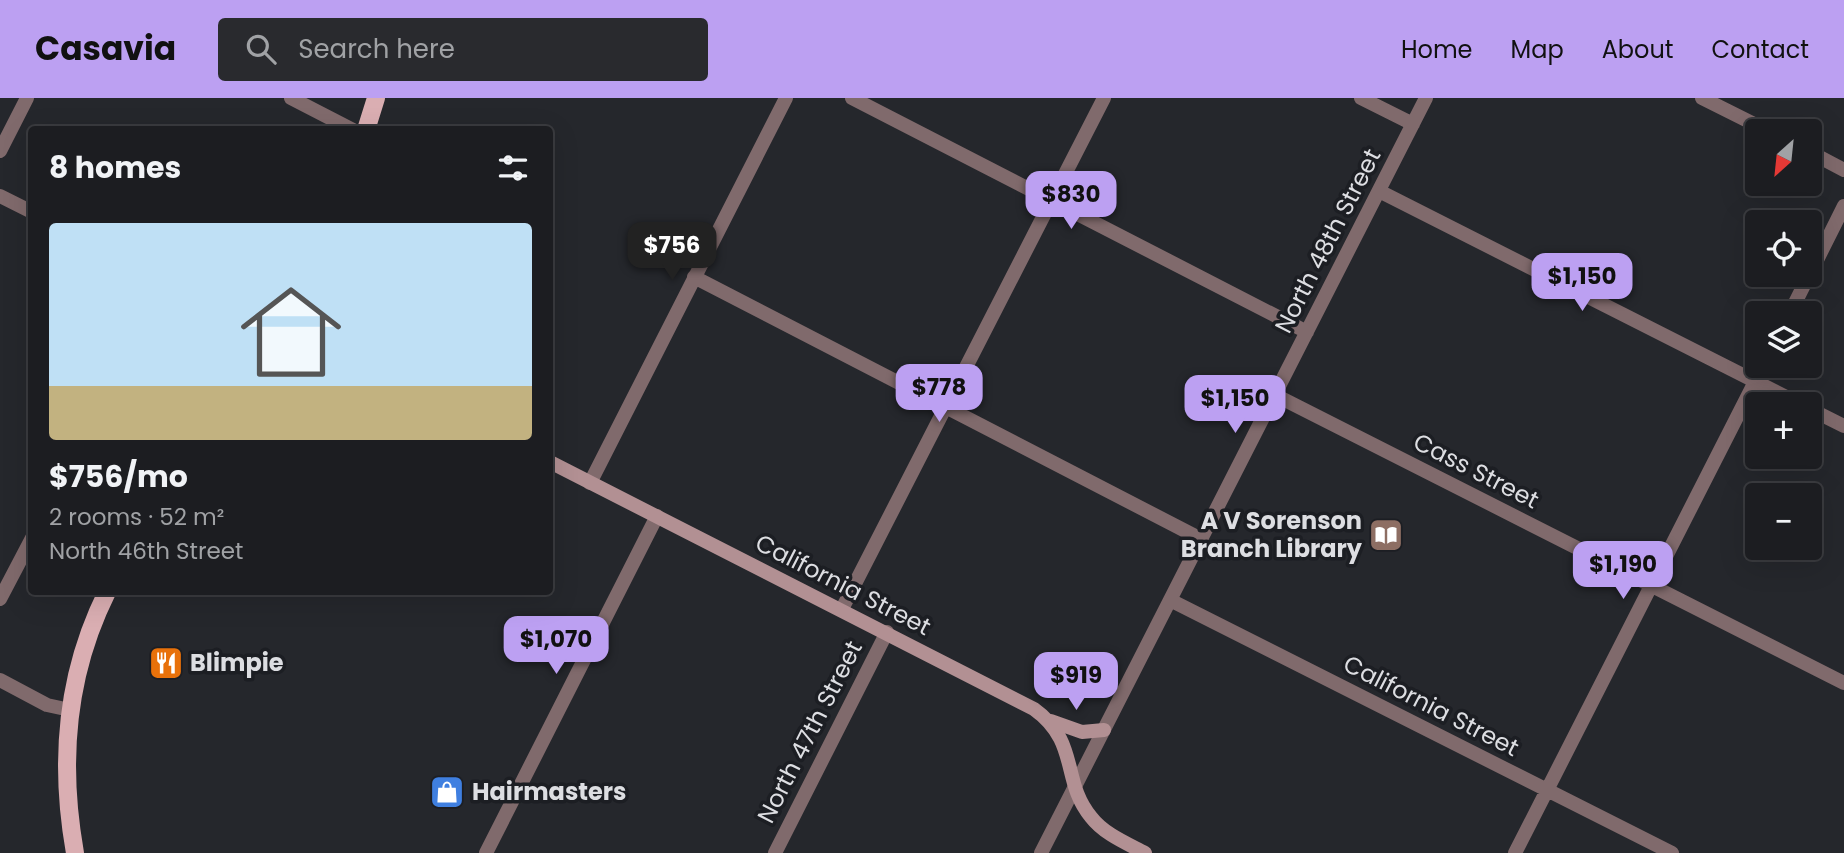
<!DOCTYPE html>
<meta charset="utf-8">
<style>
:root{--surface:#1c1d21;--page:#292a2e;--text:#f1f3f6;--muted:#a0a2a5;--line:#3a3b3f;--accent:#bca0f2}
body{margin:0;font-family:Poppins,sans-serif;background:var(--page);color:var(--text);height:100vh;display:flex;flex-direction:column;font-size:26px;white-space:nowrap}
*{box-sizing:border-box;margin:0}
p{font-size:23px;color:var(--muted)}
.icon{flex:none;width:38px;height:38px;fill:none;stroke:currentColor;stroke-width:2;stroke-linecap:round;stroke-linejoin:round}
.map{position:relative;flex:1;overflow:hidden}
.details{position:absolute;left:28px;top:28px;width:525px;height:469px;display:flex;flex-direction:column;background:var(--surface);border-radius:7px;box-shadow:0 7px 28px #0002,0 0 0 2px var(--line)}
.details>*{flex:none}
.needle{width:46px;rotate:207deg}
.buttons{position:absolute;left:1745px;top:21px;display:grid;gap:14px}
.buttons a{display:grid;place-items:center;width:77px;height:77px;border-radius:7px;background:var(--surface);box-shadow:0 7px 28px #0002,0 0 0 2px var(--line);font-size:35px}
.price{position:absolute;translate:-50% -60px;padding:0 16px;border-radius:14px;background:var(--accent);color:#111;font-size:23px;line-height:46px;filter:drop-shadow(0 2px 4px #0008)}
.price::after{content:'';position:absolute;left:50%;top:42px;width:21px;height:16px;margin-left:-10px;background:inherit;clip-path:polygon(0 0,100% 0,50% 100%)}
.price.on{background:#222;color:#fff}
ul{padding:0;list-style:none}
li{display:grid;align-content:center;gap:14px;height:371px;padding:0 21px}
li span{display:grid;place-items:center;height:217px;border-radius:7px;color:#555}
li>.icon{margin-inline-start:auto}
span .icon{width:126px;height:126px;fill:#fffc;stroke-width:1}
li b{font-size:30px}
h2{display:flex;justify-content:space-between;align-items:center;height:84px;padding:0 21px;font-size:30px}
header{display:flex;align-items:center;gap:42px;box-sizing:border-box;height:98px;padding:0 35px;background:var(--accent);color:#111}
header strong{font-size:33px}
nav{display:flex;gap:38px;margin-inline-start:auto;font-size:24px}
.search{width:490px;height:63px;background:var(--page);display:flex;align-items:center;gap:18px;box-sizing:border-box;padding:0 24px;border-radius:7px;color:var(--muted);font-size:26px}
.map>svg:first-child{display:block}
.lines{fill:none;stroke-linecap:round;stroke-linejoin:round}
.minor{stroke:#806a6c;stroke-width:14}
.tertiary{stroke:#806a6c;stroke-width:14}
.secondary{stroke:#b29093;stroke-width:14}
.primary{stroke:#daaeb2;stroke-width:18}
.labels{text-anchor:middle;stroke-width:7;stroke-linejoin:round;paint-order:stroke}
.street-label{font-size:24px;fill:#dddee2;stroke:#1c1e23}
.poi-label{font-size:24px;font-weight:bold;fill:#dddee2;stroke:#1c1e23;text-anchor:start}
</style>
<header>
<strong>Casavia</strong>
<div class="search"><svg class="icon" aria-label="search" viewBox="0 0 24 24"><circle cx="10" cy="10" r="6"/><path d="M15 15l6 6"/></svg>Search here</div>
<nav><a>Home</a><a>Map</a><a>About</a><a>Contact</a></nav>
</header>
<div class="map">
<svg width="1844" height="755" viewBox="0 0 1844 755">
<rect width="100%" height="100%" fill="#25272c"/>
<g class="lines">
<path class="minor" d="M291,0l62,32
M852,0l455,234
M1361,0l52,26
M1702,0l66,33
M0,53l27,-53
M1810,54l34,18
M1379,93l421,213
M1810,176l34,-68
M694,179l507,262
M1790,215l19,-38
M1275,297l569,288
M1810,311l34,17
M590,385l196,-385
M0,501l32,-61
M1170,502l502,253
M842,511l262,-511
M486,755l171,-337
M775,755l112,-221
M1041,755l385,-755
M1515,755l248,-487"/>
<path class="tertiary" d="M0,98l32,16
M0,582l47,25 23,5"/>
<path class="secondary" d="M550,364l484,247c46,33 27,72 57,108 13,17 35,26 54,36
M1051,623l31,11 22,-2"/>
<path class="primary" d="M366,32l10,-32
M75,755c-16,-90 -9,-179 32,-261"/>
</g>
<defs>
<g id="library-square" transform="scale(1.75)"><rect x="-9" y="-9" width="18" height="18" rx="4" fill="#8d6e63" stroke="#1c1e23"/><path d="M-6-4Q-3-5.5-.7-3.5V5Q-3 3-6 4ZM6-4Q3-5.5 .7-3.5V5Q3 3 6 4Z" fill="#fff"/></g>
<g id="restaurant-square" transform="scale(1.75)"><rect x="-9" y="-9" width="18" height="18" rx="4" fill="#e8710a" stroke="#1c1e23"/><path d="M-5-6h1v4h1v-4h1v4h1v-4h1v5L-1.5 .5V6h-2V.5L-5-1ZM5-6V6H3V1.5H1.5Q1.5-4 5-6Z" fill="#fff"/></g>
<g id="shop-square" transform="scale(1.75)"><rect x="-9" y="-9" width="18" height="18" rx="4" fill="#3f7fe0" stroke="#1c1e23"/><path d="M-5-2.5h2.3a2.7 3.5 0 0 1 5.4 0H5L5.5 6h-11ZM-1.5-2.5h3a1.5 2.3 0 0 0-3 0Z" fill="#fff"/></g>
</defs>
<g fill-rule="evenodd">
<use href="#library-square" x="1386" y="437"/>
<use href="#restaurant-square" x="166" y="565"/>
<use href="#shop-square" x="447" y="694"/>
</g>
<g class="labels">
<g class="street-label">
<text transform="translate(1328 143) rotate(-63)" y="8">North 48th Street</text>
<text transform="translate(1476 373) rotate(27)" y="8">Cass Street</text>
<text transform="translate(843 487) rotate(27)" y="8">California Street</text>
<text transform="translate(1431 608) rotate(27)" y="8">California Street</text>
<text transform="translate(810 634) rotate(-63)" y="8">North 47th Street</text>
</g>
<g class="poi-label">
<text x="1362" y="431" text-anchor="end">A V Sorenson<tspan x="1362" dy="28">Branch Library</tspan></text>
<text x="190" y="573">Blimpie</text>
<text x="472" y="702">Hairmasters</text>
</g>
</g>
</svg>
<div class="buttons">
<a><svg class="needle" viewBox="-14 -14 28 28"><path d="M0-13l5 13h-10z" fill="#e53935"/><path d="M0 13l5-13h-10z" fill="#a0a2a5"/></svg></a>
<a><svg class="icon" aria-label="locate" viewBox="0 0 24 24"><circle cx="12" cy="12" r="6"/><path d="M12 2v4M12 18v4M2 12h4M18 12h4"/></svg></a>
<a><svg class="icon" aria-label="layers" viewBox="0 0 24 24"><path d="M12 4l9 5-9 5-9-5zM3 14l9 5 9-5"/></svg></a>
<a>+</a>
<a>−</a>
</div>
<b class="price" style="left:1071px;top:133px">$830</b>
<b class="price on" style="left:672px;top:184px">$756</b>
<b class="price" style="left:1582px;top:215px">$1,150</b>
<b class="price" style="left:939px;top:326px">$778</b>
<b class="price" style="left:1235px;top:337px">$1,150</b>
<b class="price" style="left:1623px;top:503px">$1,190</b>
<b class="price" style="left:556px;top:578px">$1,070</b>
<b class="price" style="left:1076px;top:614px">$919</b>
<section class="details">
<h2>8 homes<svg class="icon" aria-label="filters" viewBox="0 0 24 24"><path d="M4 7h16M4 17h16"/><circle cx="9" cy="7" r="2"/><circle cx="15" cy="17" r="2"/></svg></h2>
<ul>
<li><span style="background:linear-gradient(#bfe0f5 75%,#c2b280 0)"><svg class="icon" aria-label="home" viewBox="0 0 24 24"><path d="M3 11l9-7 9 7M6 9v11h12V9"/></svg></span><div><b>$756/mo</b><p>2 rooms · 52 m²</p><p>North 46th Street</p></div></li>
</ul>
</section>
</div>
